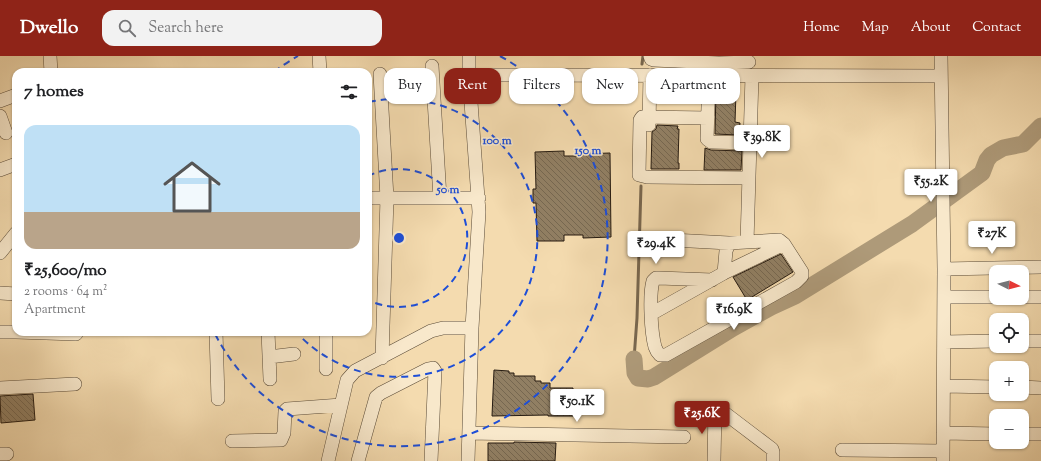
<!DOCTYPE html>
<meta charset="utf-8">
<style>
:root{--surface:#fff;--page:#f2f2f2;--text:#202124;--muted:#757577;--accent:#8f2418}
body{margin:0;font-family:"Sorts Mill Goudy",serif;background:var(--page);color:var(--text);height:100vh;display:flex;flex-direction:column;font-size:15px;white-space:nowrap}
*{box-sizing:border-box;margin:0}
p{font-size:13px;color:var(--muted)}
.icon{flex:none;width:22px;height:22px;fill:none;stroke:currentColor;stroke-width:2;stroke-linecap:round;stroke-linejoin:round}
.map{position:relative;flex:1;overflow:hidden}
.drawer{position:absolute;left:12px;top:12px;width:360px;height:268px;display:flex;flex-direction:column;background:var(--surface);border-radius:12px;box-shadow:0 1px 3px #0004}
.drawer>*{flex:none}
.hud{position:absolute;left:384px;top:12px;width:380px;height:36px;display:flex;gap:8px}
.needle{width:26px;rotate:96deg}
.controls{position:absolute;left:989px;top:209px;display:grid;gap:8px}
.controls a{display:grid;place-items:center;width:40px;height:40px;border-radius:8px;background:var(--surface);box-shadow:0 1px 3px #0004;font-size:20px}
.price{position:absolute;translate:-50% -34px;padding:0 9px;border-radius:4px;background:#fff;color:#222;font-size:13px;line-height:26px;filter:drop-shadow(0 1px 2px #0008)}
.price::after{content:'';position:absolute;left:50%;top:24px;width:12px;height:9px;margin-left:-6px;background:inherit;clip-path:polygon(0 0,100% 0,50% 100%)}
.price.on{background:var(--accent);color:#fff}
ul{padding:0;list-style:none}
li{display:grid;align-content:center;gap:8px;height:212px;padding:0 12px}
li span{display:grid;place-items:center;height:124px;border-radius:12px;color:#555}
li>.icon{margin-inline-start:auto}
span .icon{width:72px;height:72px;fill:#fffc;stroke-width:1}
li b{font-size:17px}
h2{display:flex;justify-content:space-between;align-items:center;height:48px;padding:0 12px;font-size:17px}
.chip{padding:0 14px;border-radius:12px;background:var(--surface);box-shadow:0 1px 3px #0004;font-size:14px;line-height:36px}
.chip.on{background:var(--accent);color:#fff}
header{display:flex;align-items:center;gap:24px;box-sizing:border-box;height:56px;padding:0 20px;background:var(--accent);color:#fff}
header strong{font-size:19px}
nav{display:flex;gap:22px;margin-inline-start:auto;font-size:14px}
.search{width:280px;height:36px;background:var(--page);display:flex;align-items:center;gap:10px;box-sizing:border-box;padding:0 14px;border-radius:12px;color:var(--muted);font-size:15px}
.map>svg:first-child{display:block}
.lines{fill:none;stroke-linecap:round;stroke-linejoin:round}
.stream{stroke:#78674f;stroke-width:3}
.river{stroke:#ae9a79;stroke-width:17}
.building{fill:url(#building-back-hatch);stroke:#261b11}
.minor-casing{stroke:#5a4b38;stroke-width:14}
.minor{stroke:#f8e8cb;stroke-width:13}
.ring{fill:none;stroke:#1d4ed8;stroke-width:2;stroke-dasharray:7 5}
.centre{fill:#1d4ed8;stroke:#f8e8cb;stroke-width:2}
.ring-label{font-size:12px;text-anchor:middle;font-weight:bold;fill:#1d4ed8;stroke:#f8e8cb;stroke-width:3;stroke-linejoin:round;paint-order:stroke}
</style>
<header>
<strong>Dwello</strong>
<div class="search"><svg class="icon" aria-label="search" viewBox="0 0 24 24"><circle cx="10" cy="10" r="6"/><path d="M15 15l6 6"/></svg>Search here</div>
<nav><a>Home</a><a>Map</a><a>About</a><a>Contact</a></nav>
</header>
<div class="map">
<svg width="1041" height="405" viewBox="0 0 1041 405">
<defs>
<pattern id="building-back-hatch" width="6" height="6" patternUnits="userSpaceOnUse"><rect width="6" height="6" fill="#917f63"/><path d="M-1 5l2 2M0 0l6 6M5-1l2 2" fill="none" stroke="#766750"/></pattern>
</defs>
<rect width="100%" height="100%" fill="#f4dbaf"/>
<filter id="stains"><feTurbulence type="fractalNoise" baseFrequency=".005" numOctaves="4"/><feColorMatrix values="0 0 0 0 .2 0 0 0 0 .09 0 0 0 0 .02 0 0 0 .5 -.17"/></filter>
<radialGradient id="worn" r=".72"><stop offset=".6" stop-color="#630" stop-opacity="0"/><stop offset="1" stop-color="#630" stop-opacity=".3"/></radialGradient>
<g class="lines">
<path class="stream" d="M642,8l1,-8
M634,303l3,-41 4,-132"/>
<path class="river" d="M634,303l1,14 3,5 10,1 6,-2 79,-49 38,-21 24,-11 117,-72 70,-51 5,-13 4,-5 12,-7 20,-4 18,-18"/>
</g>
<path class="building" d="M716,35l20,1 -1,30 5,1 -1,10 -1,2 -23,-1z
M657,69l21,1 -1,3h2l-1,34h1v6h-28l1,-37 4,-3z
M705,92l6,2 31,1 -1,19h-37z
M564,95v5h16v-2l30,-1 1,84 -28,1v-3h-19v6h-27l-1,-38h-3v-14h3l-1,-37z
M781,198l12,18 -46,28 -14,-23z
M494,314l15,1v2h5v3h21v5h6v2h9v5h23v28h-25v-1l-56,1z
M33,338l2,26 -34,3 -1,-27z
M514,386l42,1 -1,18h-67v-18h26z"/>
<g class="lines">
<g class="minor-casing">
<path id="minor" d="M50,0l1,16
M319,0l1,16
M650,0l1,3 3,1 65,3 30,-1
M941,0l3,213 -1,192
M432,10l8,132
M380,18l7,124 -5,160
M469,19l472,1
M709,19l-2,64 4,3 39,1
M0,45l16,-6
M0,60l6,17
M708,62l-66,-1 -2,3 -1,55 8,2 101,1
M649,69l1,-50
M0,114l16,-6
M368,142h111
M653,183l76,4
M747,186l5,-166
M0,197l16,-20
M944,213l97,-2
M712,224l-53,-2h-3l-3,3c-4,14 -2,51 2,66 1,3 2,5 5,8h6l130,-73 6,-6v-4l-18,-28 -5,-4 -50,3 -3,8 -2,22
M0,237l16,1
M944,241h52
M1022,241h19
M651,258l73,-41 60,-29
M0,276h16
M16,276l60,2
M216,276l2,67
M268,276l2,47
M326,276v37
M1022,285h19
M944,286l52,-1
M269,301l25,-3
M944,330l52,1
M1022,331l19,1
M0,332l75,-4
M469,377l215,4
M943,377l53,1
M1022,378h19
M232,385l49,-1 3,-7 1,-22 2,-2 54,-4
M842,394l101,1
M0,398h7
M328,405l19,-81 8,-9 76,-40 12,-3h29
M358,405l18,-64 5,-4 47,-24 5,-1 2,3 -4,90
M468,405l4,-133 7,-116 -10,-137v-19
M714,405l1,-52 3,-1 54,41 1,3v9"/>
</g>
<use href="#minor" class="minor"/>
</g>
<g class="ring">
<path d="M368 120A69 69 0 1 1 368 244"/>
<path d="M369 46A139 139 0 1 1 297 277"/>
<path d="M274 16A208 208 0 0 1 298 0M500 0A208 208 0 1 1 214 276"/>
</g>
<circle cx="399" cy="182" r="6" class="centre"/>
<g class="ring-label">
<text x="497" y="88">100 m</text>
<text x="588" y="98">150 m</text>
<text x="448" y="137">50 m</text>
</g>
<rect width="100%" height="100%" filter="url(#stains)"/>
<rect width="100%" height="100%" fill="url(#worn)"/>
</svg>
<div class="controls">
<a><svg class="needle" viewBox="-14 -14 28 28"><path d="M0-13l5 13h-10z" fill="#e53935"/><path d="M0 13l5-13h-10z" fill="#757577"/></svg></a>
<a><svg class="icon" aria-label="locate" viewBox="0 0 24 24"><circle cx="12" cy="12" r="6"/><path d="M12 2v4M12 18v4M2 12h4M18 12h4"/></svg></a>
<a>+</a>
<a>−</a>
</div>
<b class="price" style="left:762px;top:103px">₹39.8K</b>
<b class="price" style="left:931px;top:147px">₹55.2K</b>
<b class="price" style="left:992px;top:199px">₹27K</b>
<b class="price" style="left:656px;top:209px">₹29.4K</b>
<b class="price" style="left:734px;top:275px">₹16.9K</b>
<b class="price" style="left:577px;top:367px">₹50.1K</b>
<b class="price on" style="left:702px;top:379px">₹25.6K</b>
<div class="hud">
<a class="chip">Buy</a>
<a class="chip on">Rent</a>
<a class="chip">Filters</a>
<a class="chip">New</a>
<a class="chip">Apartment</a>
</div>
<section class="drawer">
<h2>7 homes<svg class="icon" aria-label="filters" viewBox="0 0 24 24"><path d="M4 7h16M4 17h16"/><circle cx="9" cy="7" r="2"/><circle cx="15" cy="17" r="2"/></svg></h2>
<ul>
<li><span style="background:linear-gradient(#bfe0f5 70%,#b9a48a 0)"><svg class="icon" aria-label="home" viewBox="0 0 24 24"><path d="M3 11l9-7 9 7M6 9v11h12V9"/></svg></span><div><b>₹25,600/mo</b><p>2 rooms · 64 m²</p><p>Apartment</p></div></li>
</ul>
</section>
</div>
